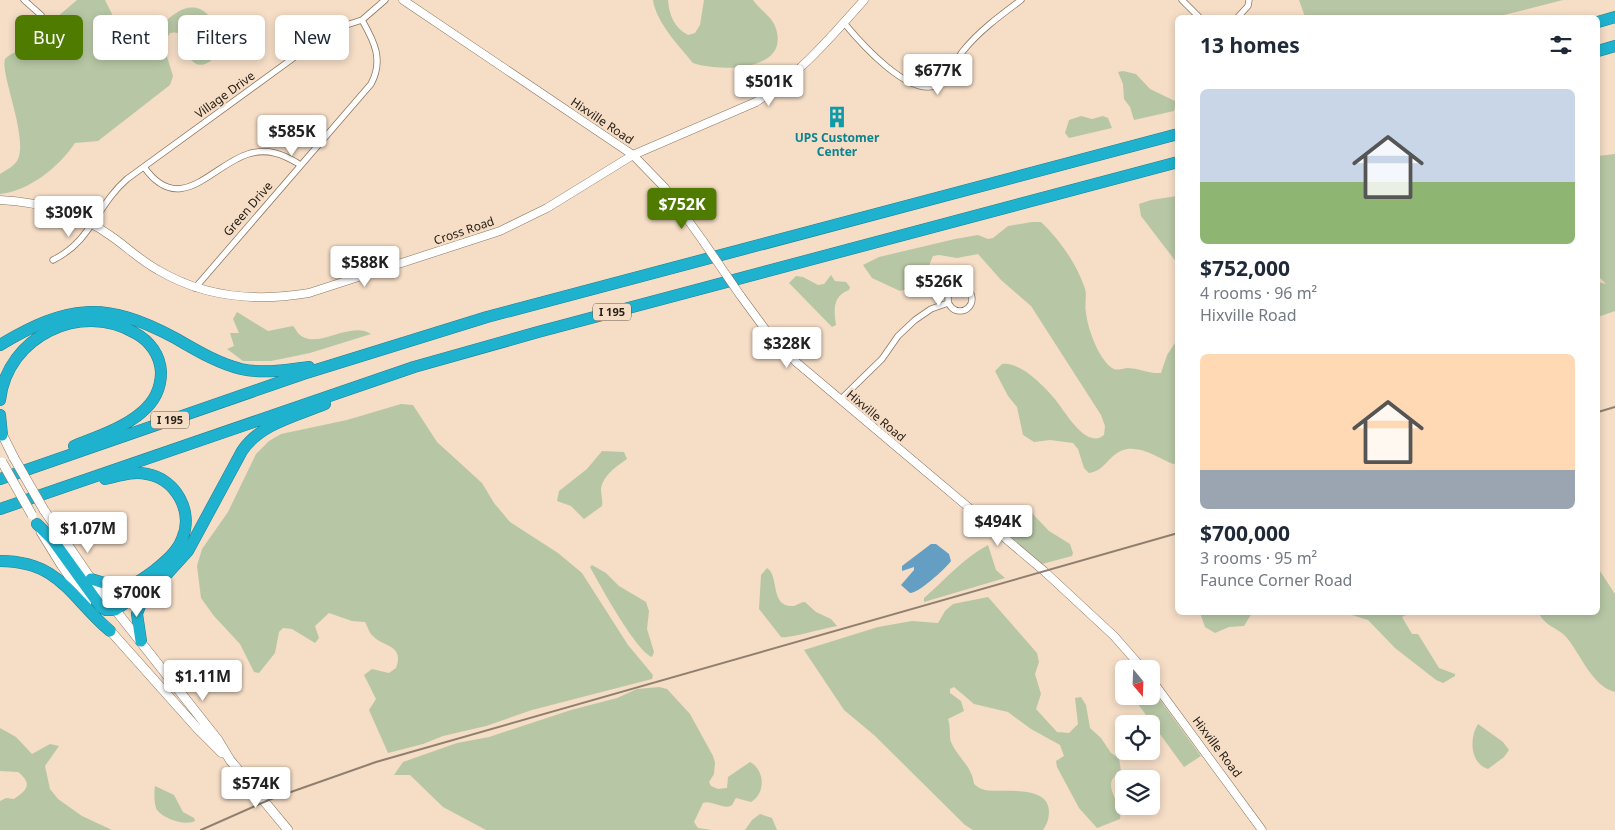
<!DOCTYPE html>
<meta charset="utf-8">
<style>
:root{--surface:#fff;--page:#f6f6f7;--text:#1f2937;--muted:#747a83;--accent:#4f7b00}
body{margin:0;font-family:"Noto Sans",sans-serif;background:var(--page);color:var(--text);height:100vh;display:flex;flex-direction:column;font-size:19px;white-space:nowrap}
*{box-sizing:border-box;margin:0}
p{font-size:16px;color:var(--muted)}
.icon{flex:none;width:28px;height:28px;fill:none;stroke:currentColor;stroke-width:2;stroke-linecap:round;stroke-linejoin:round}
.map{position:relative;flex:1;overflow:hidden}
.details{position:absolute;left:1175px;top:15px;width:425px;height:600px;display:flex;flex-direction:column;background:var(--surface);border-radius:8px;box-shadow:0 2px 8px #0003}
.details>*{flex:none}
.banner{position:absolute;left:15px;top:15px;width:475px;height:45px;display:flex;gap:10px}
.needle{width:32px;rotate:161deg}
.tools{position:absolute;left:1115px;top:660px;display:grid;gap:10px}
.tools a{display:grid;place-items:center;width:45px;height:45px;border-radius:8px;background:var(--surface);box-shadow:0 2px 8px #0003;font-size:25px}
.price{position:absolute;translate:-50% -42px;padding:0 11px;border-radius:5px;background:#fff;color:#222;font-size:16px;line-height:32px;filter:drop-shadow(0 1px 2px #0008)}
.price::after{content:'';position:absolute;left:50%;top:30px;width:15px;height:11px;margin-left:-8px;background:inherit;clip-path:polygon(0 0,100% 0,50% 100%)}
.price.active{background:var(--accent);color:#fff}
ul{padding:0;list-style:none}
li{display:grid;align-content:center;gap:10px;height:265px;padding:0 25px}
li span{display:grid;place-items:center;height:155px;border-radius:8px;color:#555}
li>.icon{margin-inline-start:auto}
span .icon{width:90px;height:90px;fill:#fffc;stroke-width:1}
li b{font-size:21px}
h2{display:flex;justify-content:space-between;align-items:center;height:60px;padding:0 25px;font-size:21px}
.tag{padding:0 18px;border-radius:8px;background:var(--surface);box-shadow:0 2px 8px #0003;font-size:18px;line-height:45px}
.tag.active{background:var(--accent);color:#fff}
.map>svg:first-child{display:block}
.green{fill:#b7c7a5}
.water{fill:#659ec3}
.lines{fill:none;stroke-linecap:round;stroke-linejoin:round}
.minor-casing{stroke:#8c7761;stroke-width:7}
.tertiary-casing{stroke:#8c7761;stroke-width:9}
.secondary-casing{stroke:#8c7761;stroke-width:10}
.motorway-casing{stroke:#227f8e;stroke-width:12}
.minor{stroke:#fff;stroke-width:5.5}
.tertiary{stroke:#fff;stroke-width:8}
.secondary{stroke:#fff;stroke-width:9}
.motorway{stroke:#1fb2ce;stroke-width:11}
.rail{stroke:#8f7f6f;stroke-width:2}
.tertiary-bridge-casing{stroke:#8c7761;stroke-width:9;stroke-linecap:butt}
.secondary-bridge-casing{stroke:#8c7761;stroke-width:10;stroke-linecap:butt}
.tertiary-bridge{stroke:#fff;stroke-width:8}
.secondary-bridge{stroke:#fff;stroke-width:9}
.labels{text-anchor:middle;stroke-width:4.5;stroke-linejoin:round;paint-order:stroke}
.shield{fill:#f5ddc6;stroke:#66594c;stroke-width:1}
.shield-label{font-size:11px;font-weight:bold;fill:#292118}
.street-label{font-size:12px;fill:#292118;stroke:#f5ddc6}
.culture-label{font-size:12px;font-weight:bold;fill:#0d838f;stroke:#f5ddc6}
</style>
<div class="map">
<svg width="1615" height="830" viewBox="0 0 1615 830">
<rect width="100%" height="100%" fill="#f5ddc6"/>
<path class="green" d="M77,0h28l13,26 17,10c30,-2 39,-36 65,-27 12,6 18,20 29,27v2c-5,11 -26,40 -39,20 -4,-7 -3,-17 -9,-22 -3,-4 -6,-4 -11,-3l-7,11 10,32 -3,9 -72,56 -23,2c-16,24 -46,48 -75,51v-20c6,-4 15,-8 18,-15 10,-22 -18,-86 -13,-100 14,-14 37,-9 55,-15l2,-7 -5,-10 -1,-9z
M653,0h15c1,14 6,28 20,35l7,-2 5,-8 4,-25h49c6,9 18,16 22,26 18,46 -56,46 -82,37 -14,-17 -37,-41 -40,-63z
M1299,0h264l-67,17h-191z
M1123,71l13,3 14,15 27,13 -3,9 -40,9 -4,-13 -6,-8 -1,-15 -5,-12z
M1081,116l11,3 11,-3 5,2 4,10 -43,10 -4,-5 4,-13z
M1615,154v157l-17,6v-35l8,2 -8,-8v-120z
M1177,196h1l-1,67 -36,-47 -2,-12 12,-4z
M1032,222h9c18,17 35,41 43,64 4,9 0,17 2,27 2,16 12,45 26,55 5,3 9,1 15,0 11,0 22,6 34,5l6,-18 10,-15v123l-4,1c-20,-9 -43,-26 -62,-6 -6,6 -12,14 -22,15l-5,-5 -6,-19 -5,-6 -23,-3 -16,2 -11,-7 -6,-28 -9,-11 -13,-25 7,-7c17,-3 41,21 51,33 10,10 32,54 51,38l1,-9 -4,-11 -70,-109 -30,-26 -23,-26 -21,4 -18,-3 -6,1c-10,22 -5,28 -33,35l-28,-13 -9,-13 16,-8 76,-18 23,-4 10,4 5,-1 15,-12z
M831,275l4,6 11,1 4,5 -1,3c-17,6 -15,21 -13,35l-4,2 -43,-44 7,-7 7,1 15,8 6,-1z
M237,312l31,19 25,-5c3,3 5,9 10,11 18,10 48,-16 68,-3l-61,19 -39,8h-28l-16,-12 7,-3 -4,-13h9l-6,-14z
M401,404l12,1 24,37 45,41 12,20 16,19 48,31 24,20 46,72 25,30 -1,4 -120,31 -46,16 -43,10 -20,8 -35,9 -19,-43 7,-11 -12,-24 8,-6 17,4 7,-5c9,-24 -14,-21 -23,-32 -4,-3 -5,-9 -8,-14l-13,-1 -23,-8 -14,13 4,12 -4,5 -23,-14 -9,-1 -4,4 -4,21 -16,20 -5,-1 -14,-28 -26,-28 -13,-18 -4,-32 5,-17 26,-37 28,-58 13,-13 12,-7 66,-14z
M602,451l22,1 3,7c-10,7 -24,16 -26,30 0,6 2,11 1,17l-18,13 -13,-13 -14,-5 2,-10 28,-22z
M1007,508l23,3 19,20 21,13 3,9 -1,3 -30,8 -47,-40v-7z
M988,545l8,25 9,8 -81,24v-4c22,-19 38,-39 64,-53z
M592,565l14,8 13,13 27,16 3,9 -2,18 7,23 -2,5c-16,-6 -52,-72 -62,-90z
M767,568c13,8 2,40 27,38 3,-1 7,-4 11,-4l11,10 15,7 6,7c-12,2 -49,13 -56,11l-22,-28 2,-34z
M1598,568l17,26v98c-23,-6 -34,-37 -48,-54 -9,-11 -22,-11 -28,-25l59,-1z
M988,597l49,56 2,9 -4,12 6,20 -5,15 21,23 12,1 9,-9 -3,-26 6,-1 5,8 4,23 11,10 10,15 8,5 2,13c-3,3 -7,5 -9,9 -5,12 11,26 8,39l-23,9 -18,-20 -22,-41 -1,-6 8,-5 -4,-11 -29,-16 -23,-17 -34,-8 -20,-17 -4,2v4l11,8 3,10 -16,8c3,9 1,18 3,23 7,16 21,24 23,42 3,2 6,5 11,6 17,3 63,-6 64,21 0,8 -2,13 -6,19h-70l-8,-5 -91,-90 -30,-25 -40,-60 74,-23 34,-6 26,2 7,-12 8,-7z
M1200,613h52l-8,13 -15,1 -14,6 -10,-6z
M1327,613h83l-8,4 10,17h6l21,34 16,6v2l-12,7 -7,-3 -41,-32 -27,-28 -16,-5h-20z
M659,687l8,2 23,25 23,42 2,7 -1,11 -5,8 2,4 7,3 9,-1 1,-11 22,-15c15,8 16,31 1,40l-15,-4c-2,2 -2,5 -4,7 -7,6 -21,-6 -29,-2l-9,19 4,6 14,2h-226l-43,-23 -33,-32h-16l9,-13 54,-19 32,-6 82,-27 46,-12 20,-9z
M1155,693l46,63 -17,11 -46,-63z
M1478,724l25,18 6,8 -5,7 -16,12c-18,-6 -19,-31 -10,-45z
M0,728l16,9 16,17 18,-10 9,2 -14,20 5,23 8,10 24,17 30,14h-112v-29l6,-3 8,1c13,-9 19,-15 4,-27l-18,-1z
M155,786l19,9 9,17 11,6 1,3c-10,5 -31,-2 -38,-11 -3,-5 -3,-19 -2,-24z
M760,814l12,4 5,12h-32l7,-10z"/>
<path class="water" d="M931,544h5l13,10 2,7c-6,8 -32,32 -41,32l-9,-8 13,-15v-3l-12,4v-5z"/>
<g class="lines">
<g class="minor-casing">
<path id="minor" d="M24,0l17,15
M1182,0l18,18
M1237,18l11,-12 1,-6
M844,23c15,18 67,78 95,61 12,-7 16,-23 24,-33 16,-20 38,-36 58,-51
M144,167c36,51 68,-2 104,-13 19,-6 35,0 51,10
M53,260c39,-19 43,-54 74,-81l191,-139 19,-12 25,-8 23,-20
M948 299a12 12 0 1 1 24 0a12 12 0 1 1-24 0Z
M195,288l176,-204c13,-24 3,-43 -9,-64
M840,400l42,-41 16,-23 17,-16 16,-11 17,-6"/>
</g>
<g class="tertiary-casing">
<path id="tertiary" d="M403,0l230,155 32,33 38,53
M0,200c39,2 79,13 111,36 16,11 30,25 47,34 47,28 98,32 151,23l191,-62 47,-23 86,-53 123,-53c43,-27 75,-65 108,-102
M740,295l25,34 31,33 248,209 70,65 29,33
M1151,679l111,151"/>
</g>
<g class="secondary-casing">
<path id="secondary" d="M0,430l14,28
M44,510l47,69 127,161 12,20 58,70
M41,532l21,34 25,36
M106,626l91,102 25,25"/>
</g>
<g class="motorway-casing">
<path id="motorway" d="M1598,22l17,-5
M1598,51l17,-5
M0,345c67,-40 105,-45 175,-7 21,12 42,25 66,31 23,5 45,1 68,-2
M0,400c7,-63 80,-99 135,-67 15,8 25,22 26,39 0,16 -7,30 -19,40 -18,16 -46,25 -68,34
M0,415l2,20
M0,479l303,-105 184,-57 691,-183
M0,509l414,-142 124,-35 640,-170
M37,524l15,15 49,68 5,3h9l53,-37 20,-22 54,-100c18,-27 54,-35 83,-47
M0,561c60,0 71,37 110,70
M91,579c11,3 22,8 33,7 12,-1 21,-9 31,-16 11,-9 22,-18 27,-31 12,-27 -6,-60 -35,-65 -15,-3 -28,2 -42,5
M141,641l-4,-27 9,-24"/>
</g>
<use href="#minor" class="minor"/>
<use href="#tertiary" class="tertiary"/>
<use href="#secondary" class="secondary"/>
<use href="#motorway" class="motorway"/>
<path class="rail" d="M1598,412l17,-5
M201,830l70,-31 105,-37 802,-229"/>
<g class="tertiary-bridge-casing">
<path id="tertiary-bridge" d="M703,241l37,54"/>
</g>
<g class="secondary-bridge-casing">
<path id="secondary-bridge" d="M14,458l30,52
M2,462l30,53"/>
</g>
<use href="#tertiary-bridge" class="tertiary-bridge"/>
<use href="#secondary-bridge" class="secondary-bridge"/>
</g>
<defs>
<g id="building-bare" transform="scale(1.725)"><path d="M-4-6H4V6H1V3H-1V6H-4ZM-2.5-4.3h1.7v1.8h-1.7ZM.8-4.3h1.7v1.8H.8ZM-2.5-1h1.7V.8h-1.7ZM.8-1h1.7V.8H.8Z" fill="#0f9aa8" stroke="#f5ddc6" stroke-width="2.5" paint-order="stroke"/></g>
</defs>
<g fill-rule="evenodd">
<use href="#building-bare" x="837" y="117"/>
</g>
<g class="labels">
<g class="shield">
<rect x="593" y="303.5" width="38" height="17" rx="4"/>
<rect x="151" y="411.5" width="38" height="17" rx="4"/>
</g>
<g class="shield-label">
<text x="612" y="316">I 195</text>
<text x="170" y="424">I 195</text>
</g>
<g class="street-label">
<text transform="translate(225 95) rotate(-36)" y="4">Village Drive</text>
<text transform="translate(602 121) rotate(34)" y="4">Hixville Road</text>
<text transform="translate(248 209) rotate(-49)" y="4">Green Drive</text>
<text transform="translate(464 231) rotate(-19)" y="4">Cross Road</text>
<text transform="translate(876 416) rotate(40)" y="4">Hixville Road</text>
<text transform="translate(1217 747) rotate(53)" y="4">Hixville Road</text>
</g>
<g class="culture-label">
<text x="837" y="142">UPS Customer<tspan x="837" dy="14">Center</tspan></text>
</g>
</g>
</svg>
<div class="tools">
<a><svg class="needle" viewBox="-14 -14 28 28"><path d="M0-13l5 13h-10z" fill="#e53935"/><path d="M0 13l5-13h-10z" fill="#747a83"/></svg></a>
<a><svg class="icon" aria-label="locate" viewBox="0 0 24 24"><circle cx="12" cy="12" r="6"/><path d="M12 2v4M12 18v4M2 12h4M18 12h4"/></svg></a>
<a><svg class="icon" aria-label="layers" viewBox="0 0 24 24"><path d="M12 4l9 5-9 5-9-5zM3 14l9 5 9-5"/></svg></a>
</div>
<b class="price" style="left:938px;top:96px">$677K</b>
<b class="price" style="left:769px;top:107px">$501K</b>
<b class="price" style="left:292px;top:157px">$585K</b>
<b class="price active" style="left:682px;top:230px">$752K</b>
<b class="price" style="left:69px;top:238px">$309K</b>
<b class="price" style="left:365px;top:288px">$588K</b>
<b class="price" style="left:939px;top:307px">$526K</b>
<b class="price" style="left:787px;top:369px">$328K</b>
<b class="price" style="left:998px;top:547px">$494K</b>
<b class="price" style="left:88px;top:554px">$1.07M</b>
<b class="price" style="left:137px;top:618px">$700K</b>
<b class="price" style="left:203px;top:702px">$1.11M</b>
<b class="price" style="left:256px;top:809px">$574K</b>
<div class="banner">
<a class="tag active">Buy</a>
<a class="tag">Rent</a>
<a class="tag">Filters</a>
<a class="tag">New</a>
</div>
<section class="details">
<h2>13 homes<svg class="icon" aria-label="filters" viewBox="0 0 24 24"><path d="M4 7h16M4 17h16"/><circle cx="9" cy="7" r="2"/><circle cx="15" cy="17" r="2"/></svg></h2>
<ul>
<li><span style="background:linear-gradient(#c9d6e8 60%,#8fb573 0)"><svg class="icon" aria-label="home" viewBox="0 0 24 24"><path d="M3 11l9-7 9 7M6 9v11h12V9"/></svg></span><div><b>$752,000</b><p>4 rooms · 96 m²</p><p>Hixville Road</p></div></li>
<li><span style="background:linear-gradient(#ffd9b3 75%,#9aa5b1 0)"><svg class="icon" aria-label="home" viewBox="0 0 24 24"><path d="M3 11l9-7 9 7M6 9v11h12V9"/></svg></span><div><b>$700,000</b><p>3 rooms · 95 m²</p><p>Faunce Corner Road</p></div></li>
</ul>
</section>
</div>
